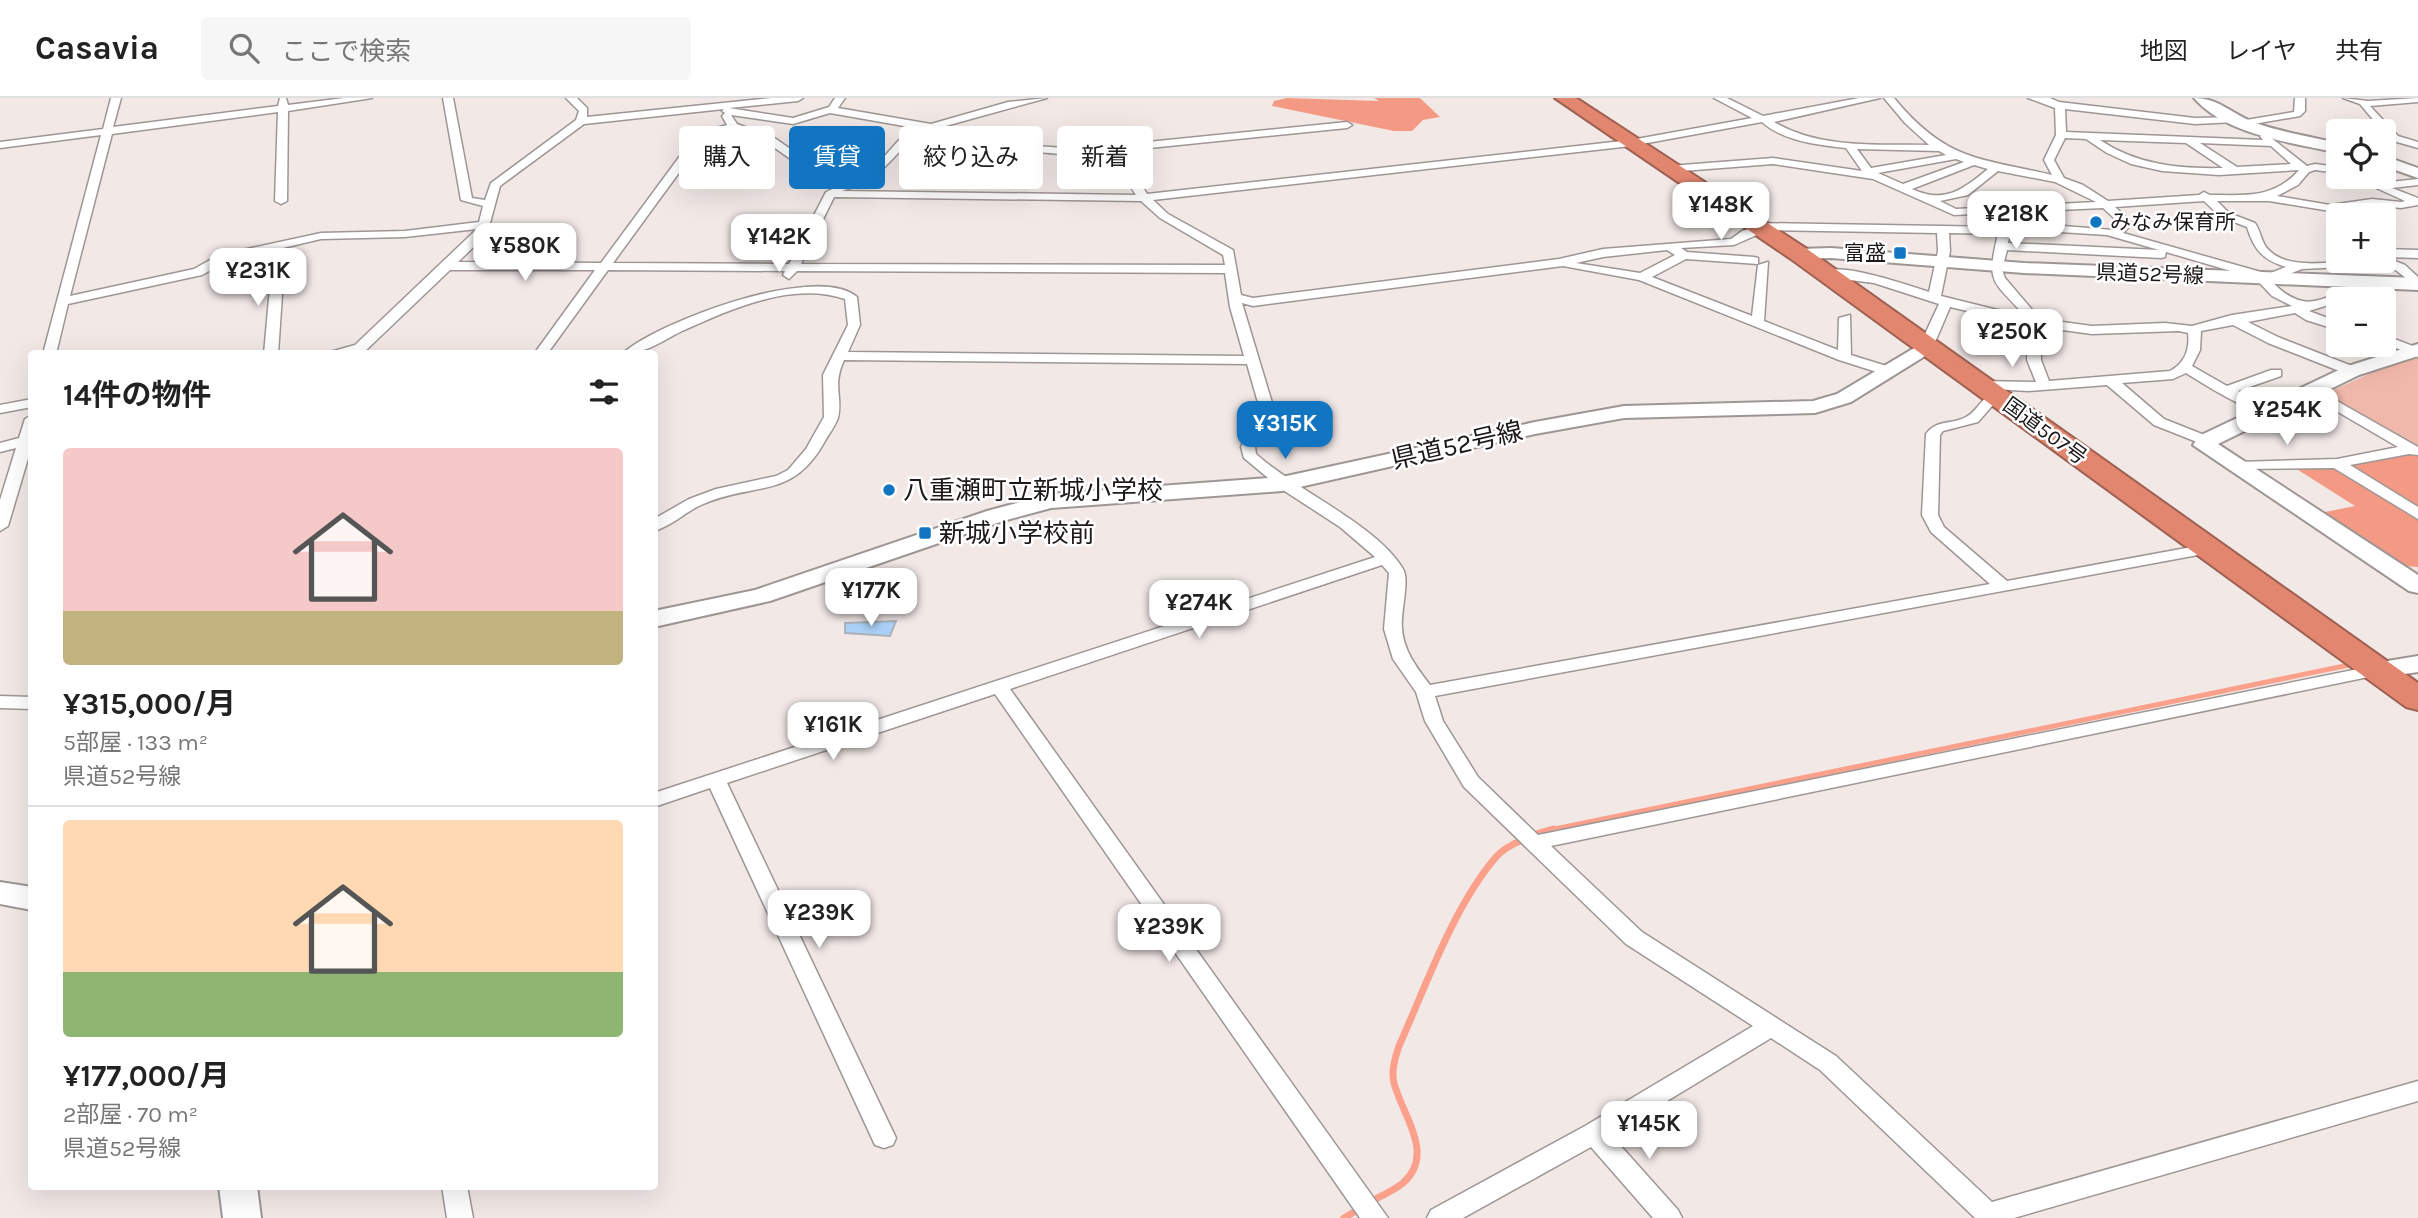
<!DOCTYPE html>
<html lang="ja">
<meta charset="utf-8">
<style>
:root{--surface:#fff;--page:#f6f6f6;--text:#222;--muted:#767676;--line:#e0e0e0;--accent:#1275c1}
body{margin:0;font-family:Karla,"Noto Sans JP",sans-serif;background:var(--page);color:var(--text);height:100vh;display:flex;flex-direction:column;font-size:26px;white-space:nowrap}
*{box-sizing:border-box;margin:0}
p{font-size:23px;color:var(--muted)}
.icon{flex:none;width:38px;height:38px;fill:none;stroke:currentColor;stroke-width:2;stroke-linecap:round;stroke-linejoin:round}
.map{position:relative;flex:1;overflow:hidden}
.drawer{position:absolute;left:28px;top:252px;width:630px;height:840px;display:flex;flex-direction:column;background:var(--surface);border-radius:7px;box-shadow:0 7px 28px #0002}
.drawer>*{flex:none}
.banner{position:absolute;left:679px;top:28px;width:665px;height:63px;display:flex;gap:14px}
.controls{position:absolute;left:2326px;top:21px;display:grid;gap:14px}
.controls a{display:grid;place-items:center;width:70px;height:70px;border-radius:7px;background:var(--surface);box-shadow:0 7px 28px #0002;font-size:35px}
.price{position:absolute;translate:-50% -60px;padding:0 16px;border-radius:14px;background:#fff;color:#222;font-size:23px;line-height:46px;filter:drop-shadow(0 2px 4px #0008)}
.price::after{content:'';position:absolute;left:50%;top:42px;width:21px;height:16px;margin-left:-10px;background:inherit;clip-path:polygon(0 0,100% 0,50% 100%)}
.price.on{background:var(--accent);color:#fff}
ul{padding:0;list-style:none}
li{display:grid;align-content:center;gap:14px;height:371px;padding:0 35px}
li+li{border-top:2px solid var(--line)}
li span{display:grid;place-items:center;height:217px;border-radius:7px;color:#555}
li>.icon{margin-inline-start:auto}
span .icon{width:126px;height:126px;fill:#fffc;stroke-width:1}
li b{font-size:30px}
h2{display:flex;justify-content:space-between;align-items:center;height:84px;padding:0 35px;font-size:30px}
.tag{padding:0 24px;border-radius:7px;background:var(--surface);box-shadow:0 7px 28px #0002;font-size:24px;line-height:63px}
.tag.on{background:var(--accent);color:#fff}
header{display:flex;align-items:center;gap:42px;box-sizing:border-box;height:98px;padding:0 35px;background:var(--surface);border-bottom:2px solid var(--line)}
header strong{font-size:33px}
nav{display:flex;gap:38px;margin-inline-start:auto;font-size:24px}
.search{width:490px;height:63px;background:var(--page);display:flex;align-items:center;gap:18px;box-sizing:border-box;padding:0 24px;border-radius:7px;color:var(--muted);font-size:26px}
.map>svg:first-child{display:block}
.green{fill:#f0b8aa}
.forest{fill:#f49a84}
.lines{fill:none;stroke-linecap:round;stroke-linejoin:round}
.stream-far1{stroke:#fba08b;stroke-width:5}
.stream{stroke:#fba08b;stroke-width:7}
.building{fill:#aad0f7;stroke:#acb2b7;stroke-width:2}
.street-casing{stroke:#9e9694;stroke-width:3}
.secondary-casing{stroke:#9e9694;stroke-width:4}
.highway-casing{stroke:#9d6051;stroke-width:4}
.street{fill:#fff;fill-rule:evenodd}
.secondary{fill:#fff;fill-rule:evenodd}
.highway{fill:#e38670;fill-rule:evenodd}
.poi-dot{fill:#1275c1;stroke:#fff;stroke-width:2.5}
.labels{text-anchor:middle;stroke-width:5;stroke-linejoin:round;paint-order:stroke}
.far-poi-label{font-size:21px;fill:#1c1918;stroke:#fff;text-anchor:start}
.far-street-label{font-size:21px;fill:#1c1918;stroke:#fff}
.street-label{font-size:26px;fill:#1c1918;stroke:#fff}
.poi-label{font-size:26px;fill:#1c1918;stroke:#fff;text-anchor:start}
</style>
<header>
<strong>Casavia</strong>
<div class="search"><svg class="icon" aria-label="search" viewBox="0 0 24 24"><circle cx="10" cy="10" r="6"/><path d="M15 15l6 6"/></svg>ここで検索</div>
<nav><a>地図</a><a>レイヤ</a><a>共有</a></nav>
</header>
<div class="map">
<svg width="2418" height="1120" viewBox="0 0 2418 1120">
<rect width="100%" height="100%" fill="#f2e9e7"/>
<path class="green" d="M2418,259v92l-91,-52v-4l64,-29z"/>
<path class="forest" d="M1287,0l92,3 -5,-3h46l20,19 -17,3 -11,11h-18l-122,-25 2,-5z
M2407,355l11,3v54l-70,-46z
M2331,369l87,51v49l-17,-1 -81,-53 35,-7 -60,-38z"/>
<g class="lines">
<path class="stream-far1" d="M1545,733l804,-166"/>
<path class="stream" d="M1370,1104c11,-6 23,-11 33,-19 33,-29 -1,-68 -9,-100 -3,-12 1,-25 5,-37 27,-60 54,-139 97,-189 11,-13 41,-24 58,-28
M1344,1120l15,-9"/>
</g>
<path class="building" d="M896,523l-6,15 -45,-3v-10z"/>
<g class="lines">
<g class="street-casing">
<path id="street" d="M111,0h10l-8,29 165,-21 2,-8h6l2,7 56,-7h28l-84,13 -1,90 -6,3 -6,-3 3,-89 -166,22 -42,162 124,-27 25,-14 102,-22 84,-2 74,-9 4,-16 -22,-6 -18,-102h10l19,100 13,2 6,-17 85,-63 3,-9 -13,-13h11l10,10v9l184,-19h32l-5,3 -69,7 64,10 36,-11 6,-9h10l-7,10 93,16 77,-22 39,-4 -105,29 54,16 82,6 269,-27 5,3 -5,3 -256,26 44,20 12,20 484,-54 121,-22 -38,-20h13l36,18 96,-18h21l-106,24c45,27 104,22 155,23l-24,-22 -21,-25h10c52,63 85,60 158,77l-8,-15 12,-25 -1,-27 -27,-10h22l9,4 136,16 40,-1 5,4 54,-9 1,-14h10v13l-5,5 -58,10 -5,-4 -42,2 -130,-15 1,23 197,8 -3,-4 5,-3 42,33 8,-2 23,3v6l-23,-3 -6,2 -11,13 -21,11 53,9 42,-6 29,3 4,-1 -53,-24h14l14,6 38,-4v6l-26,3 26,10v7l-17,3 -29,-3 -42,6 -61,-10h-52l12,12 26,10c5,7 6,17 11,24 21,26 67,13 94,14l-17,6 -41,2 -31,12c29,29 44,24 77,6v-9h8l5,10 -17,11h-6v3l-29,9 29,11v8l-32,-10 -11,-7 -47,9 30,15 79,31v6h-10l-79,-31 -35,-18 -32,6 -1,19 -8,16 35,20 44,-16h10v6l-43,15 38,17v6c-20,4 -72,-30 -90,-41l-13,6 -51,4 42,36 48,19v6h-10l-48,-19 -47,-40 -79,6 -53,-3v-6l5,-1 56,1 -9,-22 1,-35 -78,-18 -17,40 -2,3h-10l-2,-3 20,-43 -65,-21 -49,-6 -6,-4c18,-13 88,12 110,19l9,-41 -1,-18 -169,-3 -34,15 -53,3 6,4 67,5 4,1v6l-72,-5 -34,18 100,39 6,-51 10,-3 -4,59 74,29 1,-32 11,-3 1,40 42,13v6h-10l-44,-14 -200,-80 -76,-14 -310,40 -11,-3 31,103 -18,41 1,7c41,37 121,71 147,115 7,11 -3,45 -1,59 1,22 15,40 28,57l560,-101 -59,-52 -9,-17 4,-81c11,-15 25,-9 40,-17 14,-7 17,-27 36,-23v6l-10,6 -14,16 -35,9 -3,4 -2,80 6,12 63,54 201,-37 8,5 -2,3 -779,144 8,25 35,56 60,58 840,-170 6,1 3,4 -3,4 -6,1 -827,171 91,86 194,124 156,146 426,-121v20l-404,117h-39l-155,-148 -49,-32 -160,97 67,75 4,8h-29l-62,-71 -128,71h-36l4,-8 154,-84 168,-100 -127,-82 -162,-157 -39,-66 -9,-29 -23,-33 -9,-30 5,-56 -7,-8 -372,124 378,529h-28l-365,-524 -268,89 169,355 -3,7 -9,3 -9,-3 -165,-357 -56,19v-14l721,-236 -35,-30 -60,-39 -36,-30 -3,-11 18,-41 -12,-42 -403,-4c-12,26 -1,37 -6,58 -3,8 -9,16 -13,23 -33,60 -71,40 -124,64 -16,7 -29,21 -47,26v-12l35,-20 27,-10 60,-13 12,-6 18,-21 18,-32 -1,-42 25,-50 -3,-26c-53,-18 -114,10 -163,32 -20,10 -37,23 -60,23 35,-32 195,-92 235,-57l3,28 -12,27 396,4 -14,-49 -5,-34 -428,-2 -8,8 -6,-4 2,-4 -177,-1 -61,84h-13l61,-84h-145l-88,84h-39l32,-9 122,-116 -72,8 -84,2 -94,22 -25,14 -134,29 -12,50h-13l58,-219 -101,13v-6l103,-13zM724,11l-2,2 3,2 -3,3 5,9 -30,8 -96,130 -143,-1 29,-28 13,-48 84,-62zM830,15l91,16 -22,11 -24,27 -76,-12 -26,-18 -36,-13 -6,-9 62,9zM1762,24c21,19 56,23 84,26l16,23 -89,-13 -104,8 -5,3 5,3 104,-8 100,15 81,36 149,-7 12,11 1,8 -3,3 -100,-8 -6,-3 -4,1 -3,7 -244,-4 -4,1v4l-10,3 -11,8 -128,10 -44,10 -306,39 -12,-3 -8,-45 -65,-36 -15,-14 478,-54zM733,31l32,12 27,19 76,13 -42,19 -37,72 -176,-1 92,-126zM933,33c21,6 43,15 64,18 47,6 112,-2 139,46l-294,-4 31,-12 33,-34zM2065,40l21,1 21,14 24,11 31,7 57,4 80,-5c-25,29 -54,25 -89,25l-6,-3 -5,3 -91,6 -25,-16 -19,-7 -10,-18zM2100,42l86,3 37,25c-43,1 -86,-3 -123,-28zM2200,45l71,3 20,18 -54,3zM1857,51l82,2 7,4 -75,13zM1956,61l8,3 -61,22 -25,-11zM1974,67l14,4c-26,21 -43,35 -76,20zM1998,73l57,11 41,20 -140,7 -16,-8 28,-6zM834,99l307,4 19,17 63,37 2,10 -424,-1zM2204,103l17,16 26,10c7,23 16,33 39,40l-18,7 -145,-41 5,-5 -1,-10 -12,-11zM2011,131l96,6 52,15 -151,-7zM1949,135l49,1c-12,51 -6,45 28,83l-85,-21 9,-45zM1667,152l8,5 -35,18 -64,-10 27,-6zM2007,152l154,8 4,-1 1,-5 89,26 17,18 20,10 -60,9 -40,11 -27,-3 -73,3 -52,-7 -35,-41 -3,-8zM2040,229l52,7 87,-3 9,2c2,16 -3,30 -18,38l-121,10 -8,-21z
M2343,0l25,3 50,-3v4l-48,4 28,30 20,6v6l-28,-8 -30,-36z
M2338,128v11l-6,-3v-5z
M2384,151l34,1v8l-33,-1 20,8 13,12v11l-21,-17 -17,-8 4,-2z
M278,163l6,4 -6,89h-14l8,-89z
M2384,237l34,13v9l-34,-14z
M2314,290l104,59v8l-9,-1 -59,11 68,42v12l-84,-51 -101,1v-6l5,-1 99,-3 61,-12 -89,-52v-6z
M32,301v8l-32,6v-8z
M32,317v30l-24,81 -8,5v-31l16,-52 -16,4v-9l19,-5 6,-19z
M0,598l32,1v12l-32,-1z
M442,1088h25l6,32h-26z"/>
</g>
<g class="secondary-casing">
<path id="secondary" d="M2194,0c24,0 37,15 59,24 27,10 57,15 85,21v10c-46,-11 -111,-17 -144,-55z
M2384,58l34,12v10l-34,-12z
M1831,150l193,15 394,15v12l-394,-17 -193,-15 -32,1 -9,-5 9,-5z
M1926,243l10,6 -3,4 -82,51 -36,11 -191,5 -89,16 -253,57 -231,17 -48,13 -233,80 -116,26v-16l101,-21 232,-79 63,-17 232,-17 253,-55 89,-16 189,-5 24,-7z
M2418,246v12l-59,19 -141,69 200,131v18l-9,-2 -216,-146 6,-9 146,-69z
M2418,558v16l-40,6 -9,-2 -4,-6 4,-6z
M0,784l32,5v23l-32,-6z
M219,1088h38l4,32h-38z"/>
</g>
<g class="highway-casing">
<path id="highway" d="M1555,0h21l231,151 611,434v27l-12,-3 -615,-448z"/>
</g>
<use href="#street" class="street"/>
<use href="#secondary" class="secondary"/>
<use href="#highway" class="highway"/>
</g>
<g class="poi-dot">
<circle cx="2096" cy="124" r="7"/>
<rect x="1893" y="148" width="14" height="14" rx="3.5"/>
<circle cx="889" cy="392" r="7"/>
<rect x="918" y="428" width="14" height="14" rx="3.5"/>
</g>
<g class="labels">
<g class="far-poi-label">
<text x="2110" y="131">みなみ保育所</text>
<text x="1886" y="162" text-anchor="end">富盛</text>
</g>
<g class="far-street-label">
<text transform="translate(2150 176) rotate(2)" y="7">県道52号線</text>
<text transform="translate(2045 333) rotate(36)" y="7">国道507号</text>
</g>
<g class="street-label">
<text transform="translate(1457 347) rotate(-13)" y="9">県道52号線</text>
</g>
<g class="poi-label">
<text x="903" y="401">八重瀬町立新城小学校</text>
<text x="939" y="444">新城小学校前</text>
</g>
</g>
</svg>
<div class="controls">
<a><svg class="icon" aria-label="locate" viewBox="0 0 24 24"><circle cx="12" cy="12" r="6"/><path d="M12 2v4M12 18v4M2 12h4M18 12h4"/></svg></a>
<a>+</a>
<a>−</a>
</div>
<b class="price" style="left:1721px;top:144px">¥148K</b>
<b class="price" style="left:2016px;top:153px">¥218K</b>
<b class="price" style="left:779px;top:176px">¥142K</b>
<b class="price" style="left:525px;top:185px">¥580K</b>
<b class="price" style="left:258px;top:210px">¥231K</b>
<b class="price" style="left:2012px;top:271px">¥250K</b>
<b class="price" style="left:2287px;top:349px">¥254K</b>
<b class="price on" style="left:1285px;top:363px">¥315K</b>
<b class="price" style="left:871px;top:530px">¥177K</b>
<b class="price" style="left:1199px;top:542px">¥274K</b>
<b class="price" style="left:833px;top:664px">¥161K</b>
<b class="price" style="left:819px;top:852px">¥239K</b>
<b class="price" style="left:1169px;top:866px">¥239K</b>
<b class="price" style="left:1649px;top:1063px">¥145K</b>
<div class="banner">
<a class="tag">購入</a>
<a class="tag on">賃貸</a>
<a class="tag">絞り込み</a>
<a class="tag">新着</a>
</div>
<section class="drawer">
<h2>14件の物件<svg class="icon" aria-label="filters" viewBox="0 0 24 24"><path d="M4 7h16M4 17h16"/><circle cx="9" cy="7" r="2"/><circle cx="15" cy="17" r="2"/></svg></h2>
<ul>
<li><span style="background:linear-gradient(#f6c9c9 75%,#c2b280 0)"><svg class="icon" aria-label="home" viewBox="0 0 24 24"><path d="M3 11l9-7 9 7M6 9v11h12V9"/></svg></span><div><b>¥315,000/月</b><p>5部屋 · 133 m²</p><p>県道52号線</p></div></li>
<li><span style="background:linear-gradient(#ffd9b3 70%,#8fb573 0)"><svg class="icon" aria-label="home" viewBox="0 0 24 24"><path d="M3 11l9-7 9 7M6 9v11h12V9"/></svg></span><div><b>¥177,000/月</b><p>2部屋 · 70 m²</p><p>県道52号線</p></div></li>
</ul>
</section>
</div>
